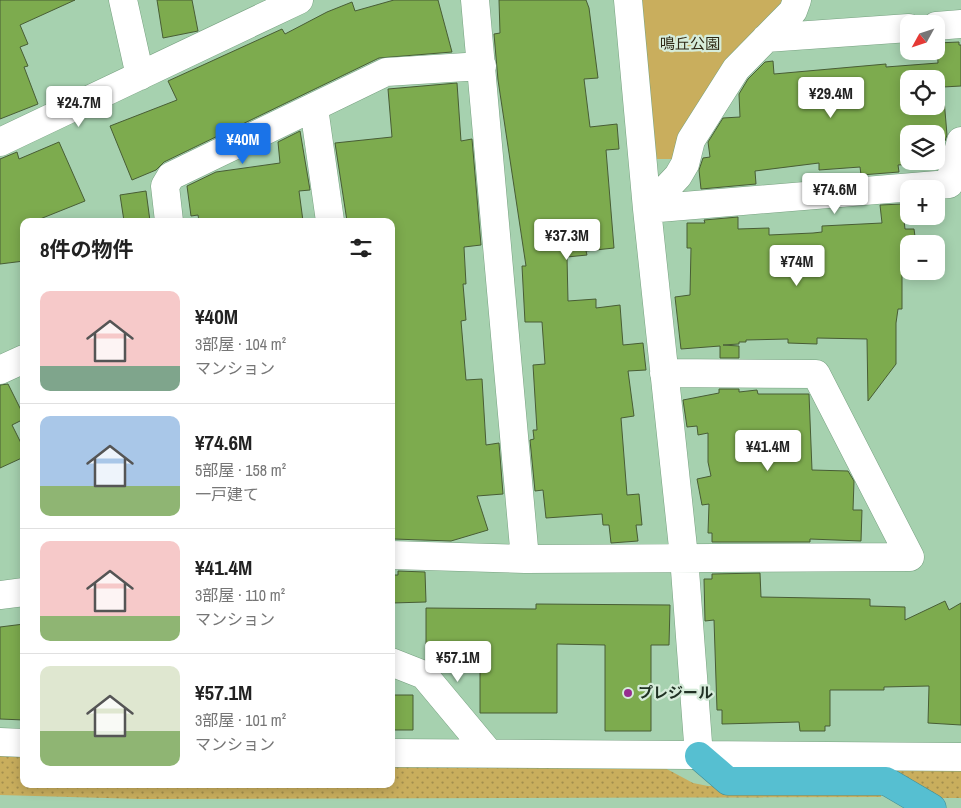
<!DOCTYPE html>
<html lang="ja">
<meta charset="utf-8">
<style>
:root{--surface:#fff;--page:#f2f2f2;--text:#222;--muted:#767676;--line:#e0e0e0;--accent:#1a73e8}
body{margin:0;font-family:"Archivo Narrow","Noto Sans JP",sans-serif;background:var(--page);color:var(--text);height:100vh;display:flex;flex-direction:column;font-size:19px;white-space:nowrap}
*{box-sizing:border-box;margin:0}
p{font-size:16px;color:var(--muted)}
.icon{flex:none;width:28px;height:28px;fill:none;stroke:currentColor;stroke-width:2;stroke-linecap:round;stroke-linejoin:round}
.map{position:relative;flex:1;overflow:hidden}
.panel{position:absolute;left:20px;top:218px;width:375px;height:570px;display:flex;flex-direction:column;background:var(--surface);border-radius:10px;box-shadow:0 2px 12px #0003}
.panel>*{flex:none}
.needle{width:32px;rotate:230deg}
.controls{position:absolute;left:900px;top:15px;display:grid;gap:10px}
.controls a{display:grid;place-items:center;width:45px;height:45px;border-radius:10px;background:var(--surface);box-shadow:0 2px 12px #0003;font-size:25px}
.price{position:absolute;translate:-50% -42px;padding:0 11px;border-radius:5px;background:#fff;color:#222;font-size:16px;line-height:32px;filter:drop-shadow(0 1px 2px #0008)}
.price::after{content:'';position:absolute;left:50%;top:30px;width:15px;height:11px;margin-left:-8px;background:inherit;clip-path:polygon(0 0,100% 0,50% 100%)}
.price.active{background:var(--accent);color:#fff}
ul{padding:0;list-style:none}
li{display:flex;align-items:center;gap:15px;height:125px;padding:0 20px}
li+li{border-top:1px solid var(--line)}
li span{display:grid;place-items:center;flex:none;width:140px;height:100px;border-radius:10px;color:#555}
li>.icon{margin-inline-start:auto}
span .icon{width:60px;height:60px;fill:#fffc;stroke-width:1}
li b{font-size:21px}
h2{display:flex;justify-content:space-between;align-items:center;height:60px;padding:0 20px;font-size:21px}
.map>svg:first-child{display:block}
.grass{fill:url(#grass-dots)}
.park{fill:#c9ae5d}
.building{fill:#7dab4e;stroke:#485d35;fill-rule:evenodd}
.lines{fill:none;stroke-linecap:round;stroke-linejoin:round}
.street-casing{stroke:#77a180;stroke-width:29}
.highway-casing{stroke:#438d94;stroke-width:29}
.street{stroke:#fff;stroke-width:28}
.highway{stroke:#56bfd1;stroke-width:28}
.poi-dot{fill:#972d90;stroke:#d6ecda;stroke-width:2}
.labels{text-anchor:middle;stroke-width:4.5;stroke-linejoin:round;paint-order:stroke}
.park-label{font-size:15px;fill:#2f2916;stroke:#d6ecda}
.poi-label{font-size:15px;font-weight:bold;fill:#203124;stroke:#d6ecda;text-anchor:start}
</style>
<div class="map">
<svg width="961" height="808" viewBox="0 0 961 808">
<defs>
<pattern id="grass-dots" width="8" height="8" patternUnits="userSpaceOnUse" patternTransform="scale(1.25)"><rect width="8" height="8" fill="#c9ae5d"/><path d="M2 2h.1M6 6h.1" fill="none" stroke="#a38e4d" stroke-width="1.8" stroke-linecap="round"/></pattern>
</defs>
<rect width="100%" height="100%" fill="#a6d1af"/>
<path class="grass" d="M0,751l24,1v32h367v-22l274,6 28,15 15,3h173v11l-741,2 -140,-4z
M724,766h237v32h-23z"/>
<path class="park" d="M642,0h149l-114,159h-21z"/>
<path class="building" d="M0,0h75l-55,25 8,19 -8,3 8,19 -4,1 14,37 -38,15z
M157,0h35l6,31 -35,7z
M394,0h44l14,52 -73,6 -215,104 -8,8 -24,10 -22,-54 67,-26 -9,-19 114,-52 3,5 42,-22 25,-10 3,9z
M499,0h87l3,8 9,70 -14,1 6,48 27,-3 2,25 -13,1 8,98 -28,3 1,4 -20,2 1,44 28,-2v9l24,-3 3,40 20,-2 3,27 -18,1 6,45 -13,2 6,77 12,-1 3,31h-6l2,16 -27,2 -2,-18h-6l-1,-11 -56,4 -3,-28 -8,1 -5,-51 4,-1 -1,-9h4l-4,-65 12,-1 -3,-42h-17l-3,-56h4l-28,-186 -4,-46 6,-1z
M959,42v3h2v41l-18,1 4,48 -2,6h-9v-7h-27v27h4v3l-15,1 1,7 -38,3 -1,-8 -41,3v-7l-64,8 1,13 -55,5 -2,-19 4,-12 7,-1 -2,-15 15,-24 17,-1 -1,-23 9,-15 17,-17 8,-1 1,13 112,-10v3l52,-4 -1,-20zM909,79h27v27h-27z
M457,83l4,58 11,-2 9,106 -17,2 2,37h-3l3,36 -5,1 5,59 16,-1 4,66 13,-2 4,51 -26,2 11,34 -37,11 -57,-2 -3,-22v-296h-44l-12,-78 57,-6 -4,-48z
M300,131l10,59 -11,1 4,30h-104l-1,-6 -7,1 -4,-30 29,-14 64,-9 -2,-21z
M59,142l26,59 -50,20h-11v40l-24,3v-105l17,-7 2,7z
M146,191l4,30h-26l-4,-26z
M902,204l3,25h9l2,15h-7v27l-7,-8v46h-4l-2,14v41l-28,37 -1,-62 -50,-1v6l-29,-1v-4l-42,1v2h-7v2l-16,1 16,1v12h-19v-12l-39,3 -6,-52 15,-2 1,-47h-4v-25h18l-1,-3 34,-3v12l31,-1v7l44,-2 9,-1v-6l60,-3 -2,-18z
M8,384l16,32v3l-12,6 12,24v8l-24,11v-83z
M719,389h20v3l18,-2 1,4h51l3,76 36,1 6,10 -1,29h9l-1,31 -51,-2v3h-98v-9h-4l1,-29 -7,1 -5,-26 14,-3 -3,-14v-29l-10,2 -1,-9 -10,1 -4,-27 36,-7z
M398,571l27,1 1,30 -34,1 -1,-28h7z
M760,573l1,24 109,2v7l35,1v13l40,-19 4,9 12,-7v122l-33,-2 1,-37 -45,1v3h-54v36h-5v5h-25l-1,-9 -77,2v-14h-5l-3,-90 -9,1 -1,-42h8v-5z
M536,604l134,1 -1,40h-18v86h-46v-86l-48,-1v69h-77v-69h-54v-36l110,1z
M24,624v96l-24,-1v-92z
M391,695h22v35h-22z"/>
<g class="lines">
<g class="street-casing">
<path id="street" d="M123,0l17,76
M475,0l50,559
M628,0l19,209 37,348 15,199
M936,26l25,-2
M766,38l143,-10
M314,108l16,113
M0,142l299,-142
M647,209l302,-25 12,-43
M647,209l31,-33 7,-12 6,-24 45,-71 57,-58 4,-11
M169,221l-4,-35 6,-10 215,-104 96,-6
M0,370l24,-11
M391,555l134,4 385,-2 -94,-183 -152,-1
M0,595l24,-3
M391,662l33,13 65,78
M0,742l24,1
M391,753l570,4"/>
</g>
<g class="highway-casing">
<path id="highway" d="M699,756l29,25h158l46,27"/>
</g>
<use href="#street" class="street"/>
<use href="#highway" class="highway"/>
</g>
<circle class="poi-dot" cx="628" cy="693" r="5"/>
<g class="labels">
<g class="park-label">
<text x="690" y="49">鳴丘公園</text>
</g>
<g class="poi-label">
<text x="638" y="698">プレジール</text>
</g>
</g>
</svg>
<div class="controls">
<a><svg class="needle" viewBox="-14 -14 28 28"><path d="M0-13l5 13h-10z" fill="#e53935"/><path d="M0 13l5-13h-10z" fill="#767676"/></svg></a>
<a><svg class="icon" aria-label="locate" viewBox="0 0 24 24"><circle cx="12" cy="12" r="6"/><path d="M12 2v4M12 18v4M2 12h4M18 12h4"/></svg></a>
<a><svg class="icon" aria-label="layers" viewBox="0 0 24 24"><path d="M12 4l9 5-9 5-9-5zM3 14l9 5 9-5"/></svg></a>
<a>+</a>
<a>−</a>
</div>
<b class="price" style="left:831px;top:119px">¥29.4M</b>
<b class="price" style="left:79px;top:128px">¥24.7M</b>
<b class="price active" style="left:243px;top:165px">¥40M</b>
<b class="price" style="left:835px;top:215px">¥74.6M</b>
<b class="price" style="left:567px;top:261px">¥37.3M</b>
<b class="price" style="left:797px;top:287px">¥74M</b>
<b class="price" style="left:768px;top:472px">¥41.4M</b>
<b class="price" style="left:458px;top:683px">¥57.1M</b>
<section class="panel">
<h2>8件の物件<svg class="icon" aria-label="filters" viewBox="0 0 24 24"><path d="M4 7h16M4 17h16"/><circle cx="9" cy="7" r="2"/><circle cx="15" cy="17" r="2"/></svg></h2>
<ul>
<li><span style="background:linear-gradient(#f6c9c9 75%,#7fa58c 0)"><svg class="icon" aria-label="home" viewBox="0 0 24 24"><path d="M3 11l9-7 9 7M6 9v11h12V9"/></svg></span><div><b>¥40M</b><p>3部屋 · 104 m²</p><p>マンション</p></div></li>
<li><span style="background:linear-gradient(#a9c7e8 70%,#8fb573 0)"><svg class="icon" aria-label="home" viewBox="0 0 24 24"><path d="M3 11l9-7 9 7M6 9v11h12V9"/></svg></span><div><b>¥74.6M</b><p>5部屋 · 158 m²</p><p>一戸建て</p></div></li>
<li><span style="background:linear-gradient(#f6c9c9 75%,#8fb573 0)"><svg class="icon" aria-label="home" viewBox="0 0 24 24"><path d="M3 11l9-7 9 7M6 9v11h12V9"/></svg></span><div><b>¥41.4M</b><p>3部屋 · 110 m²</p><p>マンション</p></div></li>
<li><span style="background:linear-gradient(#dfe7d0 65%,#8fb573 0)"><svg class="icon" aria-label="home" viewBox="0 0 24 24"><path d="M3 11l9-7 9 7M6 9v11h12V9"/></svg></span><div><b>¥57.1M</b><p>3部屋 · 101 m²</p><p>マンション</p></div></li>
</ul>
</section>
</div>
